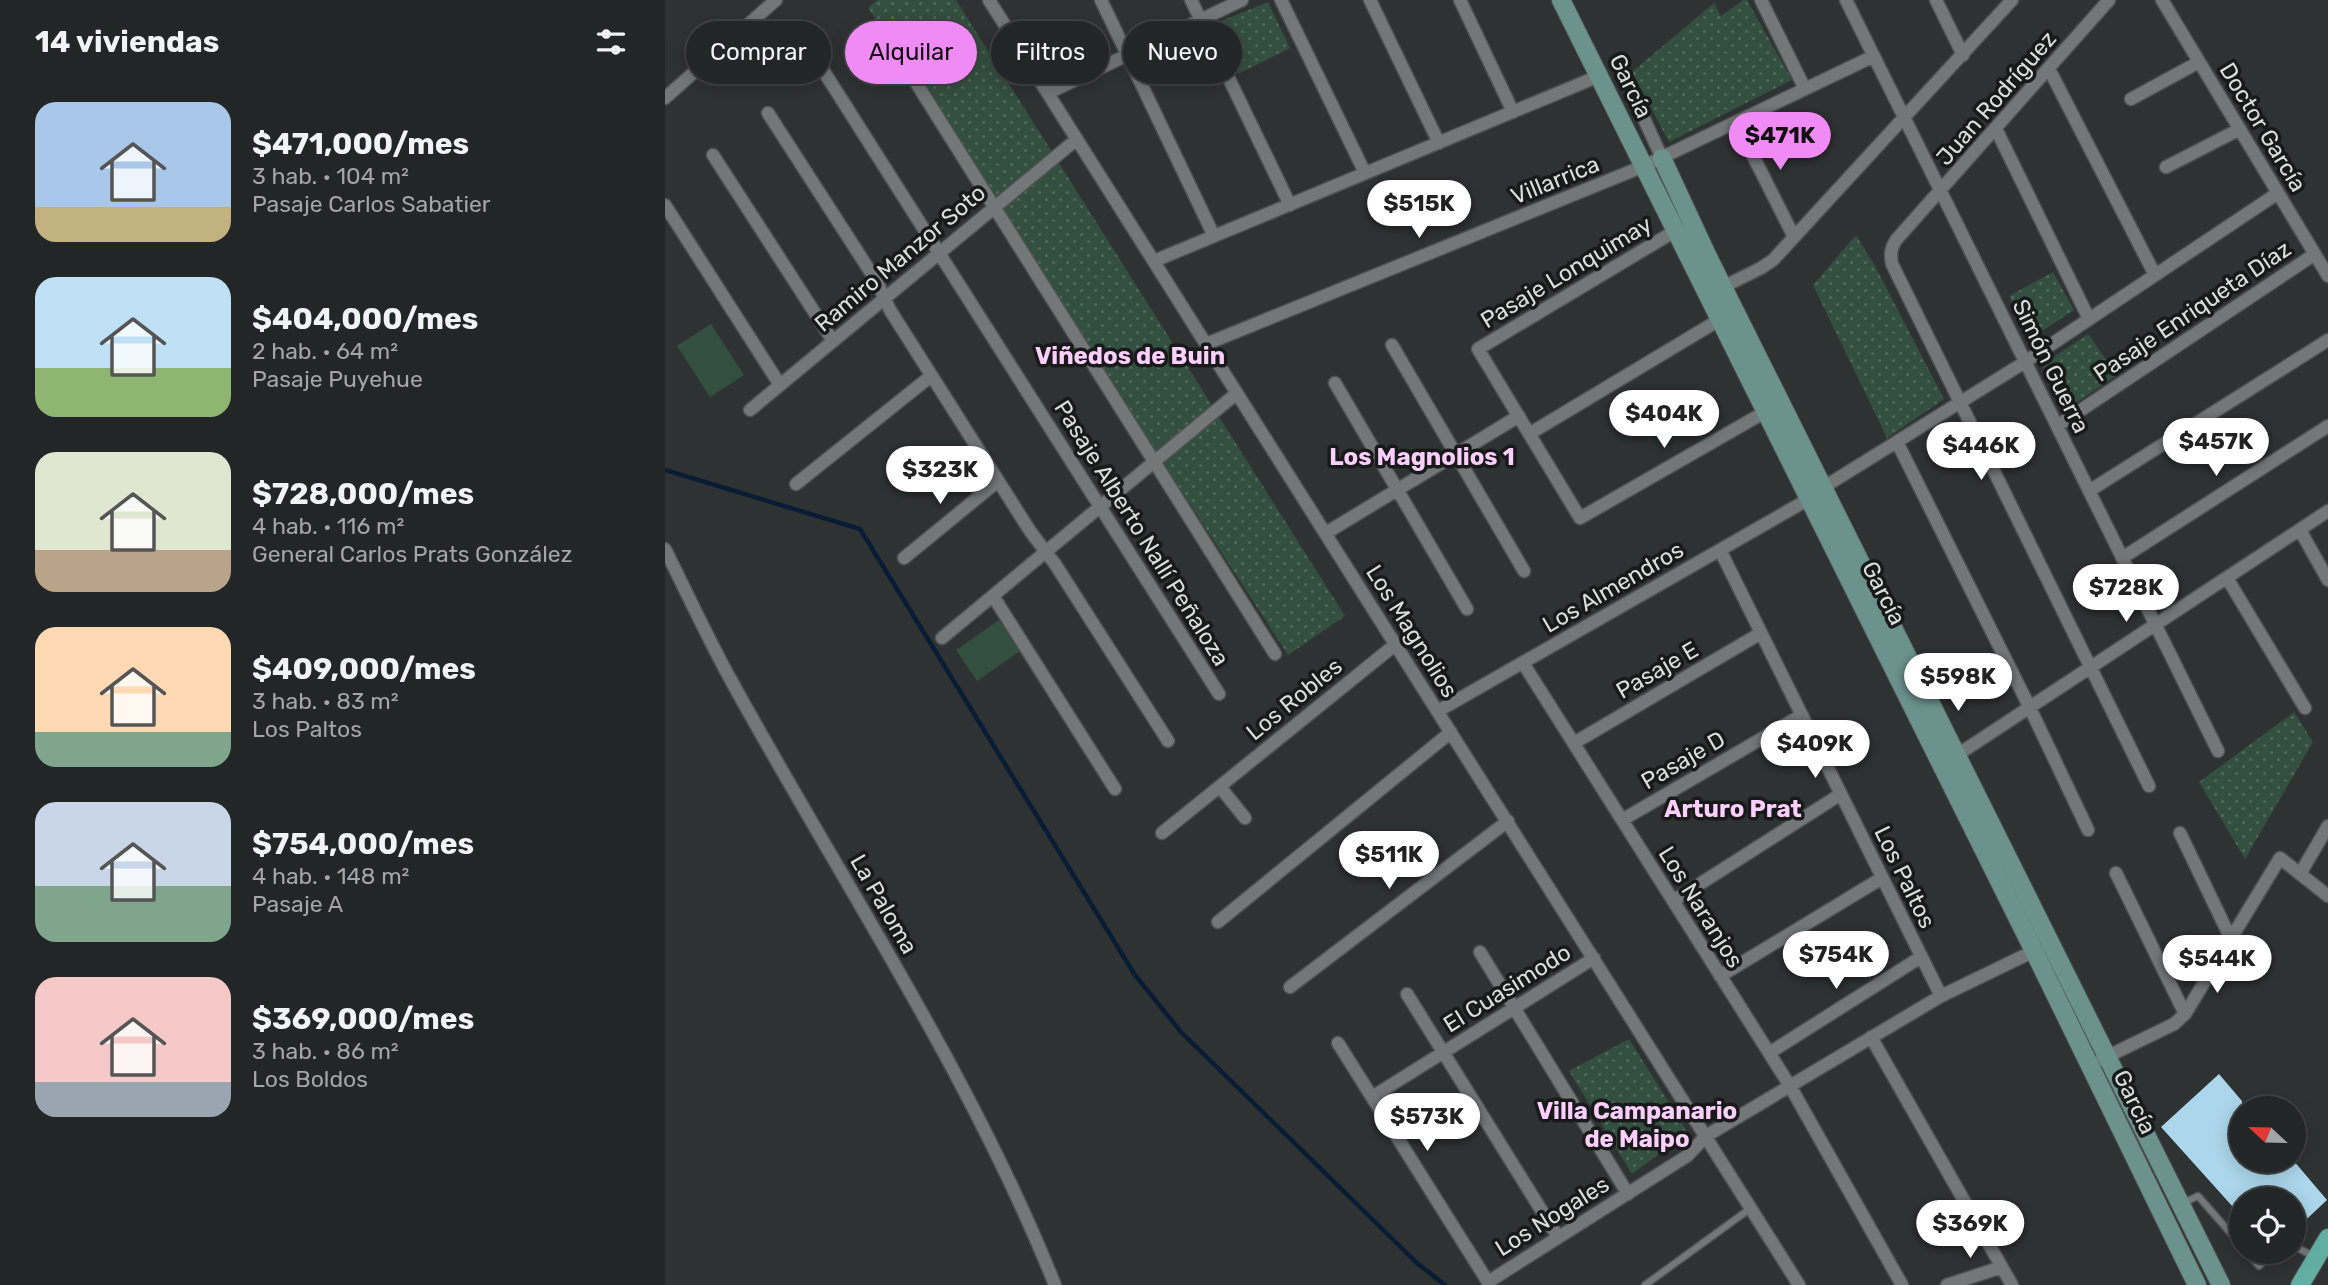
<!DOCTYPE html>
<html lang="es">
<meta charset="utf-8">
<style>
:root{--surface:#232626;--page:#2f3232;--text:#f1f3f6;--muted:#a3a5a7;--line:#404343;--accent:#f08bf6}
body{margin:0;font-family:Rubik,sans-serif;background:var(--page);color:var(--text);height:100vh;display:flex;flex-direction:column;font-size:26px;white-space:nowrap}
*{box-sizing:border-box;margin:0}
p{font-size:23px;color:var(--muted)}
.icon{flex:none;width:38px;height:38px;fill:none;stroke:currentColor;stroke-width:2;stroke-linecap:round;stroke-linejoin:round}
.map{position:relative;flex:1;overflow:hidden}
.details{display:flex;flex-direction:column;background:var(--surface);width:665px}
.details>*{flex:none}
.hud{position:absolute;left:21px;top:21px;width:665px;height:63px;display:flex;gap:14px}
.needle{width:46px;rotate:292deg}
.tools{position:absolute;left:1564px;top:1096px;display:grid;gap:14px}
.tools a{display:grid;place-items:center;width:77px;height:77px;border-radius:50%;background:var(--surface);box-shadow:0 4px 18px #0003,0 0 0 2px var(--line);font-size:35px}
.price{position:absolute;translate:-50% -60px;padding:0 16px;border-radius:24px;background:#fff;color:#222;font-size:23px;line-height:46px;filter:drop-shadow(0 2px 4px #0008)}
.price::after{content:'';position:absolute;left:50%;top:42px;width:21px;height:16px;margin-left:-10px;background:inherit;clip-path:polygon(0 0,100% 0,50% 100%)}
.price.current{background:var(--accent);color:#111}
ul{padding:0;list-style:none}
li{display:flex;align-items:center;gap:21px;height:175px;padding:0 35px}
li span{display:grid;place-items:center;flex:none;width:196px;height:140px;border-radius:21px;color:#555}
li>.icon{margin-inline-start:auto}
span .icon{width:84px;height:84px;fill:#fffc;stroke-width:1}
li b{font-size:30px}
h2{display:flex;justify-content:space-between;align-items:center;height:84px;padding:0 35px;font-size:30px}
.chip{padding:0 24px;border-radius:32px;background:var(--surface);box-shadow:0 4px 18px #0003,0 0 0 2px var(--line);font-size:24px;line-height:63px}
.chip.current{background:var(--accent);color:#111}
main{display:flex;flex:1;min-height:0}
.map>svg:first-child{display:block}
.green{fill:url(#green-dots)}
.pitch{fill:#334f3f}
.lines{fill:none;stroke-linecap:round;stroke-linejoin:round}
.stream{stroke:#081d34;stroke-width:4.5}
.building{fill:#acd6eb}
.lane-casing{stroke:#4e5151;stroke-width:9}
.street-casing{stroke:#4e5151;stroke-width:15}
.secondary-casing{stroke:#4e5151;stroke-width:20}
.primary-casing{stroke:#4e5151;stroke-width:20}
.lane{stroke:#737778;stroke-width:6}
.street{stroke:#737778;stroke-width:12}
.secondary{stroke:#6b928d;stroke-width:18}
.primary{stroke:#63aea3;stroke-width:18}
.labels{text-anchor:middle;stroke-width:7;stroke-linejoin:round;paint-order:stroke}
.street-label{font-size:23px;fill:#dcdede;stroke:#181a1a}
.neighbourhood-label{font-size:24px;font-weight:bold;fill:#fdcffe;stroke:#181a1a}
</style>
<main>
<section class="details">
<h2>14 viviendas<svg class="icon" aria-label="filters" viewBox="0 0 24 24"><path d="M4 7h16M4 17h16"/><circle cx="9" cy="7" r="2"/><circle cx="15" cy="17" r="2"/></svg></h2>
<ul>
<li><span style="background:linear-gradient(#a9c7e8 75%,#c2b280 0)"><svg class="icon" aria-label="home" viewBox="0 0 24 24"><path d="M3 11l9-7 9 7M6 9v11h12V9"/></svg></span><div><b>$471,000/mes</b><p>3 hab. · 104 m²</p><p>Pasaje Carlos Sabatier</p></div></li>
<li><span style="background:linear-gradient(#bfe0f5 65%,#8fb573 0)"><svg class="icon" aria-label="home" viewBox="0 0 24 24"><path d="M3 11l9-7 9 7M6 9v11h12V9"/></svg></span><div><b>$404,000/mes</b><p>2 hab. · 64 m²</p><p>Pasaje Puyehue</p></div></li>
<li><span style="background:linear-gradient(#dfe7d0 70%,#b9a48a 0)"><svg class="icon" aria-label="home" viewBox="0 0 24 24"><path d="M3 11l9-7 9 7M6 9v11h12V9"/></svg></span><div><b>$728,000/mes</b><p>4 hab. · 116 m²</p><p>General Carlos Prats González</p></div></li>
<li><span style="background:linear-gradient(#ffd9b3 75%,#7fa58c 0)"><svg class="icon" aria-label="home" viewBox="0 0 24 24"><path d="M3 11l9-7 9 7M6 9v11h12V9"/></svg></span><div><b>$409,000/mes</b><p>3 hab. · 83 m²</p><p>Los Paltos</p></div></li>
<li><span style="background:linear-gradient(#c9d6e8 60%,#7fa58c 0)"><svg class="icon" aria-label="home" viewBox="0 0 24 24"><path d="M3 11l9-7 9 7M6 9v11h12V9"/></svg></span><div><b>$754,000/mes</b><p>4 hab. · 148 m²</p><p>Pasaje A</p></div></li>
<li><span style="background:linear-gradient(#f6c9c9 75%,#9aa5b1 0)"><svg class="icon" aria-label="home" viewBox="0 0 24 24"><path d="M3 11l9-7 9 7M6 9v11h12V9"/></svg></span><div><b>$369,000/mes</b><p>3 hab. · 86 m²</p><p>Los Boldos</p></div></li>
</ul>
</section>
<div class="map">
<svg width="1663" height="1285" viewBox="0 0 1663 1285">
<defs>
<pattern id="green-dots" width="8" height="8" patternUnits="userSpaceOnUse" patternTransform="scale(1.75)"><rect width="8" height="8" fill="#334f3f"/><path d="M2 2h.1M6 6h.1" fill="none" stroke="#50685a" stroke-width="1.8" stroke-linecap="round"/></pattern>
</defs>
<rect width="100%" height="100%" fill="#2f3232"/>
<path class="green" d="M212,0h79l389,616 -57,39 -420,-647z
M1078,0h4l45,80 -123,62 -37,-70 82,-69 7,13z
M603,2l22,46 -52,26 -24,-50z
M1191,235l19,31 69,133 -57,39 -74,-153z
M1388,272l21,38 -43,28 -22,-42z
M1423,334l29,41 -50,34 -25,-44z
M1629,712l19,30 -68,117 -46,-77z
M964,1039l59,94 -56,41 -63,-103z"/>
<path class="pitch" d="M46,324l33,51 -34,22 -33,-51z
M334,620l21,31 -43,30 -21,-31z"/>
<g class="lines">
<path class="stream" d="M0,470l195,59 275,446 46,57 236,231 28,22"/>
</g>
<path class="building" d="M1554,1074l23,27v59h51l34,40 -33,31v-32h-52v18l-81,-90z"/>
<g class="lines">
<g class="lane-casing">
<path id="lane" d="M1516,1204l17,-8 44,50
M1629,1246l21,11
M1581,1251l13,15 16,-15
M980,1285l106,-77"/>
</g>
<g class="street-casing">
<path id="street" d="M324,0l810,1285
M436,0l113,236
M526,0l99,205
M616,0l84,173
M705,0l69,143
M795,0l53,112
M1096,0l44,89
M1181,0l372,751
M1271,0l27,55
M1444,0l-213,240c-5,8 -6,14 -4,24l257,522
M1497,0l166,276
M218,30l392,624
M156,67l398,627
M1384,69l106,206
M964,86l33,72
M383,93l194,-93
M0,98l111,-98
M1466,99l68,-37
M103,113l109,169 13,28 140,221 25,33 113,177
M1071,122l58,115
M1331,129l93,190
M48,155l120,186
M1501,167l74,-38
M0,205l115,180
M1010,231l-197,118 102,169 185,-106
M489,261l445,-185
M1058,287l38,-19 12,-8 239,-260
M541,344l438,-178 230,-110
M727,345l132,226
M670,383l132,226
M85,410l327,-271
M1392,426l258,-172
M864,434l190,-114
M1232,442l133,266 58,122
M131,484l135,-108
M1159,487l201,-125 253,-169
M1424,491l239,-151
M1635,530l28,50
M661,533l193,-117
M0,549c22,44 43,90 67,133 110,200 238,391 323,603
M1055,550l221,446
M239,558l94,-77
M1457,558l206,-132
M1562,578l78,130
M328,596l122,193
M277,638l295,-245
M858,663l267,423 112,199
M773,711l371,-212
M909,743l187,-110
M1286,759l377,-248
M555,787l25,31
M957,820l180,-105
M497,833l234,-189
M1515,833l51,106
M1451,873l69,141
M1635,874l28,-48
M1008,901l168,-107
M553,922l233,-190
M815,952l148,242
M1055,976l162,-98
M625,987l218,-166
M742,994l151,243
M1206,1037l141,248
M673,1043l150,239 199,-126 19,-20 235,-140 93,-45
M1104,1053l152,-96
M1435,1060l74,-36 11,-10 95,-156 48,38
M707,1097l222,-139
M1282,1285l55,-18"/>
</g>
<g class="secondary-casing">
<path id="secondary" d="M896,0l473,951 163,334
M997,158l45,97 514,1030"/>
</g>
<g class="primary-casing">
<path id="primary" d="M1635,1285l28,-47"/>
</g>
<use href="#lane" class="lane"/>
<use href="#street" class="street"/>
<use href="#secondary" class="secondary"/>
<use href="#primary" class="primary"/>
</g>
<g class="labels">
<g class="street-label">
<text transform="translate(966 86) rotate(64)" y="8">García</text>
<text transform="translate(1331 98) rotate(-49)" y="8">Juan Rodríguez</text>
<text transform="translate(1598 127) rotate(59)" y="8">Doctor García</text>
<text transform="translate(890 180) rotate(-22)" y="8">Villarrica</text>
<text transform="translate(235 258) rotate(-40)" y="8">Ramiro Manzor Soto</text>
<text transform="translate(901 272) rotate(-31)" y="8">Pasaje Lonquimay</text>
<text transform="translate(1527 311) rotate(-34)" y="8">Pasaje Enriqueta Díaz</text>
<text transform="translate(1386 366) rotate(64)" y="8">Simón Guerra</text>
<text transform="translate(477 533) rotate(58)" y="8">Pasaje Alberto Nallí Peñaloza</text>
<text transform="translate(948 587) rotate(-30)" y="8">Los Almendros</text>
<text transform="translate(1219 593) rotate(63)" y="8">García</text>
<text transform="translate(747 631) rotate(58)" y="8">Los Magnolios</text>
<text transform="translate(992 670) rotate(-30)" y="8">Pasaje E</text>
<text transform="translate(629 699) rotate(-39)" y="8">Los Robles</text>
<text transform="translate(1018 760) rotate(-30)" y="8">Pasaje D</text>
<text transform="translate(1240 877) rotate(64)" y="8">Los Paltos</text>
<text transform="translate(219 904) rotate(60)" y="8">La Paloma</text>
<text transform="translate(1036 907) rotate(58)" y="8">Los Naranjos</text>
<text transform="translate(842 988) rotate(-32)" y="8">El Cuasimodo</text>
<text transform="translate(1470 1102) rotate(64)" y="8">García</text>
<text transform="translate(887 1216) rotate(-32)" y="8">Los Nogales</text>
</g>
<g class="neighbourhood-label">
<text x="465" y="364">Viñedos de Buin</text>
<text x="757" y="465">Los Magnolios 1</text>
<text x="1068" y="817">Arturo Prat</text>
<text x="972" y="1119">Villa Campanario<tspan x="972" dy="28">de Maipo</tspan></text>
</g>
</g>
</svg>
<div class="tools">
<a><svg class="needle" viewBox="-14 -14 28 28"><path d="M0-13l5 13h-10z" fill="#e53935"/><path d="M0 13l5-13h-10z" fill="#a3a5a7"/></svg></a>
<a><svg class="icon" aria-label="locate" viewBox="0 0 24 24"><circle cx="12" cy="12" r="6"/><path d="M12 2v4M12 18v4M2 12h4M18 12h4"/></svg></a>
</div>
<b class="price current" style="left:1115px;top:172px">$471K</b>
<b class="price" style="left:754px;top:240px">$515K</b>
<b class="price" style="left:999px;top:450px">$404K</b>
<b class="price" style="left:1551px;top:478px">$457K</b>
<b class="price" style="left:1316px;top:482px">$446K</b>
<b class="price" style="left:275px;top:506px">$323K</b>
<b class="price" style="left:1461px;top:624px">$728K</b>
<b class="price" style="left:1293px;top:713px">$598K</b>
<b class="price" style="left:1150px;top:780px">$409K</b>
<b class="price" style="left:724px;top:891px">$511K</b>
<b class="price" style="left:1171px;top:991px">$754K</b>
<b class="price" style="left:1552px;top:995px">$544K</b>
<b class="price" style="left:762px;top:1153px">$573K</b>
<b class="price" style="left:1305px;top:1260px">$369K</b>
<div class="hud">
<a class="chip">Comprar</a>
<a class="chip current">Alquilar</a>
<a class="chip">Filtros</a>
<a class="chip">Nuevo</a>
</div>
</div>
</main>
